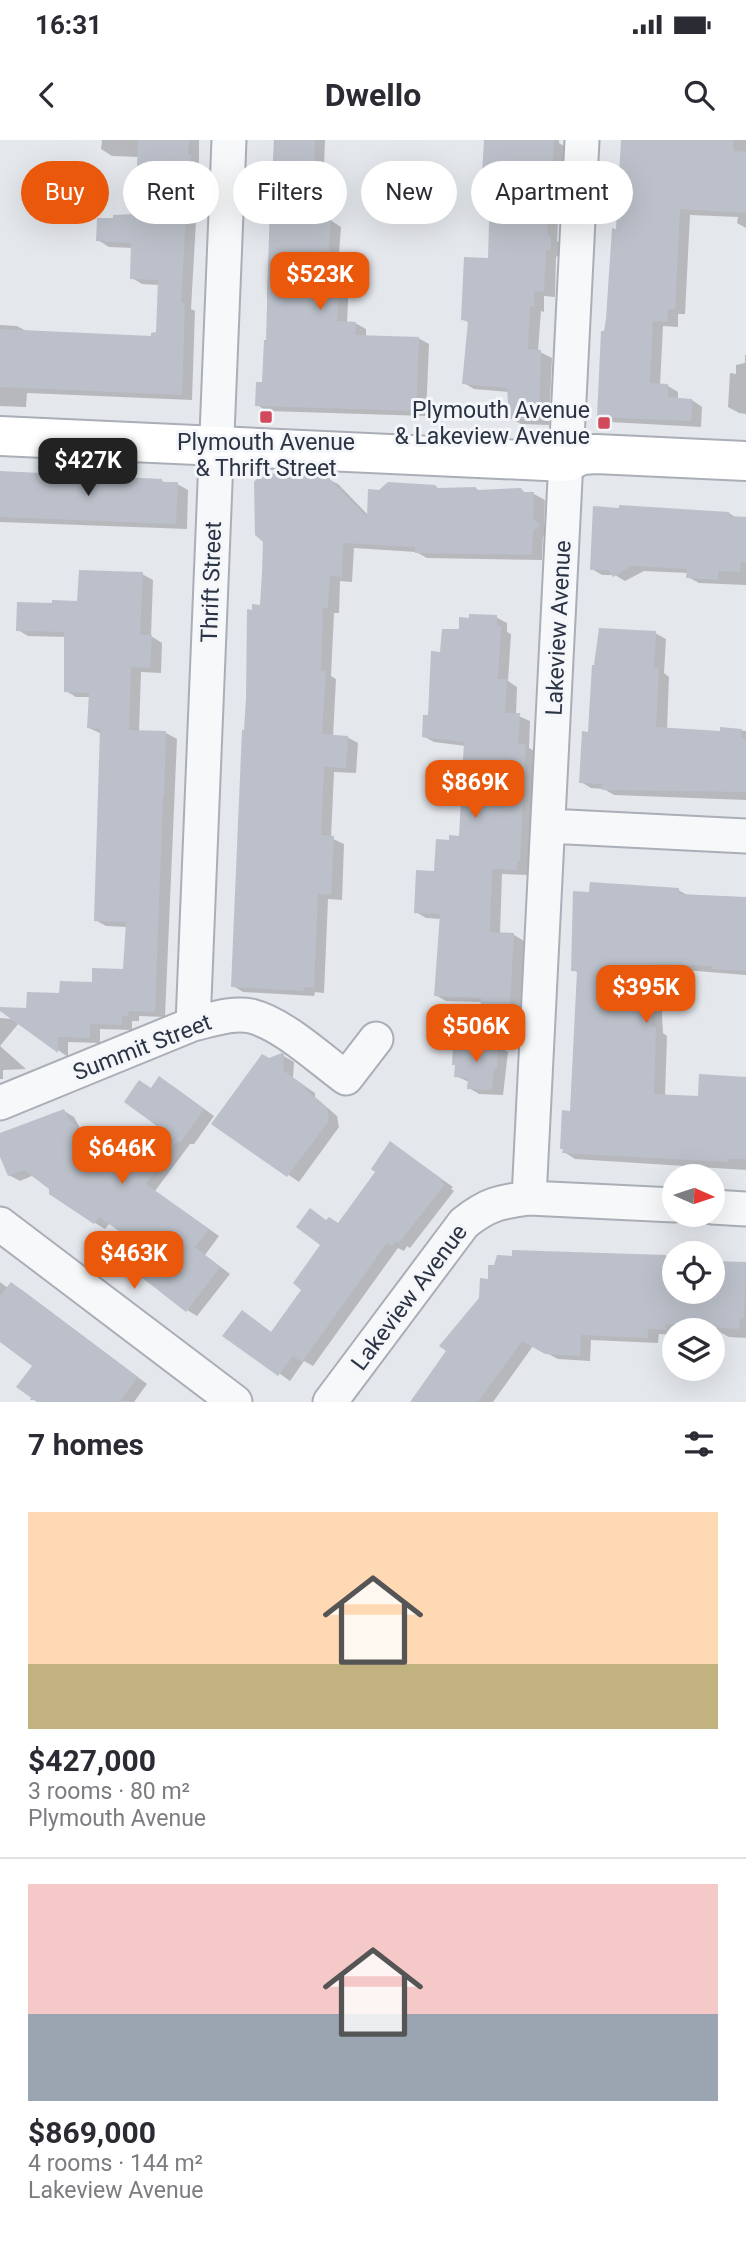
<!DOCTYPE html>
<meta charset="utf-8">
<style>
:root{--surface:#fff;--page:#f7f7f7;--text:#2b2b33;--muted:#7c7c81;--line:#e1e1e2;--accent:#ea580c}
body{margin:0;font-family:Roboto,sans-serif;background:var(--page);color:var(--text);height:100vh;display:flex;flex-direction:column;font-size:26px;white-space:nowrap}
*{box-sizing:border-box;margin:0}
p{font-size:23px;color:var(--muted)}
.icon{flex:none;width:38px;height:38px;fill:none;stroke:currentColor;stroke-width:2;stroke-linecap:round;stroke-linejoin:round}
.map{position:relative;height:1262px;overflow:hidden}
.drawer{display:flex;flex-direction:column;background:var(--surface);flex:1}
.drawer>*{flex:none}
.guide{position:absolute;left:21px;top:21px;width:705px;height:63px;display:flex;gap:14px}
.needle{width:46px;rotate:93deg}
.fabs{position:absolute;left:662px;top:1024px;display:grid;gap:14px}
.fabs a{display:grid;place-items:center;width:63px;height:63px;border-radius:50%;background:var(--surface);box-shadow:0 7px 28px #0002;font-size:35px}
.price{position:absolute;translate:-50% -60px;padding:0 16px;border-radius:14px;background:var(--accent);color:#fff;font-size:23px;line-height:46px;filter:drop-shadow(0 2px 4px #0008)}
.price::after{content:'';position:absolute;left:50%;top:42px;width:21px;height:16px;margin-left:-10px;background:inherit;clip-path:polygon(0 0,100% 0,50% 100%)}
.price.current{background:#222;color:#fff}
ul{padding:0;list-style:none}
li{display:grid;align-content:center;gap:14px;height:371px;padding:0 28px}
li+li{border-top:2px solid var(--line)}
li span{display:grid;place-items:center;height:217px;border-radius:0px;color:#555}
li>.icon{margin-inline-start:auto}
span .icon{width:126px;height:126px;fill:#fffc;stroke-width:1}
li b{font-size:30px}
h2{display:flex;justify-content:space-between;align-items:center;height:84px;padding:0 28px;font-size:30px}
.chip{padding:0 24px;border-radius:32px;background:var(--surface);box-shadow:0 7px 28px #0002;font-size:24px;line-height:63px}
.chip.current{background:var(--accent);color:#fff}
.status{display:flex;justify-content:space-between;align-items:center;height:49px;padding:0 35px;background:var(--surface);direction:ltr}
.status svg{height:19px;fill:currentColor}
header{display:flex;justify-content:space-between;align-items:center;height:91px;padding:0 28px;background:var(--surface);font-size:32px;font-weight:700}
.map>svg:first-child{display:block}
.shadow{fill:#0003}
.building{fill:#bbc0ca}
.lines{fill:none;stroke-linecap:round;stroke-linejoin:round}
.street-casing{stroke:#a9aeb7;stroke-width:37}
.secondary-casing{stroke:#a9aeb7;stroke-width:42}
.street{stroke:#f7f8fa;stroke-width:33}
.secondary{stroke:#fff;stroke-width:38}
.poi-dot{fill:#d1495b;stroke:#f4f6f9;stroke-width:2.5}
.labels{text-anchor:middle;stroke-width:6;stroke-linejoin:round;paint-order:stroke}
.poi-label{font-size:23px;fill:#2b3445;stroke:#f4f6f9;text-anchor:end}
.street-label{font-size:23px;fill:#2b3445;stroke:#f4f6f9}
</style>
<div class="status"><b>16:31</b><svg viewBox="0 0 49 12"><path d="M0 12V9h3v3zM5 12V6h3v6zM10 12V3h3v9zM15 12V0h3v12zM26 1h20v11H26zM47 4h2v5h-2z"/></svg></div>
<header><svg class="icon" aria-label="back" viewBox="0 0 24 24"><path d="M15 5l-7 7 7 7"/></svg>Dwello<svg class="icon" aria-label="search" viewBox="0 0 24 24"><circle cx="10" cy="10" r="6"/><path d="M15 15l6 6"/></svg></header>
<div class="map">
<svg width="746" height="1262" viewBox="0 0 746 1262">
<rect width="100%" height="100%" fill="#e4e7ec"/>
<path class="shadow" d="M102,0h97v81h-3l-5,88 4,2 -3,89 -165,-7 -1,14 -26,-1v-81l17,1 11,6 124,6 6,-4 1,-49 -17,-1 -10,-6 1,-30 -24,-1 -11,-7 39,-24 2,-59 -27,-1 -11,-7z
M274,0h51l-3,80h8l11,7 -2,26 11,6 -3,64h8l11,6v8l52,1 11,6 -3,72 -159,-5 -10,-6 7,-21 4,-42 -1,-47z
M486,0h73v3l5,3 -2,56h-3l-2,39 5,4 -1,9 -5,3 -1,40 -11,-1v16l-3,-1 -3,40 14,7 -3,67 -28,-1 -11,-6 -1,-26 -35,-3 -10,-6 5,-60 -6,-4 27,-59 2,-65 -9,-5z
M623,0h123v88l-9,-5 1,-6 -48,-2 -5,99h-7v13l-15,-1 -3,60h8l10,6v8h14l10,7 -1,20 -91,-5 -11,-6 19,-186z
M745,215h1v59l-7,-1 -11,-6 2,-34 6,1v-9l9,-2z
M0,332l161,8 6,4h10l11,6 -1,39 -187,-7z
M326,338l12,6 31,32 71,-27 94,5 11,6 -1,27 5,5 -6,5 -1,23 -115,-2 -11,-6 -62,-4 -2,34 -12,-1 -1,32h-5l-3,63 5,3 -3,58h14l11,6 -2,30 -22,-1 -3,66 13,6 -2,56 -14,-1 -4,94 -9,-1 -1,4 -71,-4 -10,-6 13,-254 16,-125z
M729,373l9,6h8v66l-47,-2 -11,-6v-4l-44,-2 -19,10 -10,-6h-13l-10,-6z
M142,434l11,6 -2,56 11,7 -1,30 -20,-1 -2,60 27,1 11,6 -12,278 -26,-1v5h-7v9l-32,-1v14l-32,-1v15l-49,-34 -19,23 26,23 -23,1v9h-3v-61l13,1 48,-24 64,-24 2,-44 -21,-1 -11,-6 7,-186 -13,-6 1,-31h-14l-10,-6v-54l-38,-1 -10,-6z
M496,477l11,6v9l4,2 -3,47 9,6 -1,28 14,6 -1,27 7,4 -6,114h-3v9l-25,-1 -2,60 14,1 10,6 -5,105 -25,-2 14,8 -5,43 -24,-1 -10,-6v-6l-13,-6 1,-10 -4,-2 41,-18 -14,-8 2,-36 -36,-1 -11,-6 6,-76 -15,-1 -10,-6 34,-70 11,-4 5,-92 -32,-4 -11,-6 19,-82 18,-23z
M655,493l11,6 -2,34 5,4 -2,53 54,3v-4l25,2v69l-132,-5 -10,-6 -13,-1 -10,-6 9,-49z
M678,750l11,6 57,3v76l-74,-6 -8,1 -2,45 1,18 4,3 -2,60 34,2 47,-20v92l-171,-11 -11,-7 7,-39 8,-140 -6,-3z
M282,915l12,7 -1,16 22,15v4l22,19 2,11 -40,55 -85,-58z
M170,944l44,32 -20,28h-4l-35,47 64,45 -14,19 25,19 -33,42 -10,-6 -44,-64 -33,-23 -5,6 -10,-6 -44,-30v-5l-17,-13 -14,6 -11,-6 -9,-22v-18l64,-24 10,6 6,11 18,14 6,-1 11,7 62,-10 -25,-48z
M401,1010l52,37 -2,2 3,2 -44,57 -3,-2 -3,5 -6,-3 -85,118 -9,-5 -14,20 -65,-46 28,-16 19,14 32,-43 18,-46 6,-22 11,2z
M591,1113l83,4v35h38v-29l34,2v73l-17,-1 -11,-6 -41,-2 -3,1v5l-15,-1 -1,9 -67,-3 -1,21 -32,-2 -25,-13 -40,56h-81l69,-103 9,-19 24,-23z
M0,1142l8,6 14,2 125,94 -13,18 -104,-2 3,-4 1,-31 -34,-25z"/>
<path class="building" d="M138,0h51l-1,14h3l-2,62h-3l-5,87h4l-3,92 -182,-8v-58l151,7v-3l5,-1 2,-52 -28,-1 1,-36 -35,-2 1,-23h16v-3l22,-1z
M275,0h40l-3,78 19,1 -2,32 11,1 -3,69 19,1 -1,13 64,2 -3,74 -161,-5 1,-24h6l2,-42h2l4,-137z
M484,0h70l-2,57h-3l-2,36 4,5v10l-5,3 -2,41 -10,-1v16l-4,-1 -2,43 13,1 -2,70 -30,-1 -2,-31 -45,-4 6,-63 -7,-1 3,-63 24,1 2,-67h-9z
M621,0h112v11l13,1v61l-66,-4 -5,100h-7l-1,13 -14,-1 -3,62 18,1v13l24,2 -1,22 -94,-4 4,-86h3l2,-12 6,-91 4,1z
M0,331l162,8v3h16l-2,42 -176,-7z
M262,333l65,3 40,41 1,-28 11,1 9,-8 47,3 3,3 37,-1 3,3 43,-2 3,4h10l-1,27 7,6 -7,6 -1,24 -117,-2v-6l-72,-4 -1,34 -12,-1 -2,32h-5l-2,63h5l-4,63 26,2 -2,32 -22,-1 -3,68 13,1 -3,59 -13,-1 -4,94 -10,-1v4l-73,-4 11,-257h2l2,-31 1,-90 5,1v-6l8,1 2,-32 1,-31 -8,-7 -1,-53z
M619,365l110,7v4l17,1v45h-5l-1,10 -22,-1v9l-32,-2 1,-9 -55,-3 -19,11 -5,-7h-18l3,-64 26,2z
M79,430l64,2 -3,63h12l-2,33 -19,-1 -2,63 37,1 -2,65h-1l-8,216 -26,-1 -1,5h-6v9l-32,-1v14l-32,-1v16l-58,-42v-4l26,1 1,-16 32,1 1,-12 32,1v-14l31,1 3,-47 -32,-1 6,-192 -13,-1 2,-35 -25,-1v-60l-48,-1 1,-29 35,1v-3l25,1z
M469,474l28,1v11h4l-3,53h9l-2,34h15l-2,31h8l-6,117h-3v9l-25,-1 -2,63 24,1 -6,108 -30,-2 3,-41 -47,-2 6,-82 -26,-1 2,-43 18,1 2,-32 13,1v-5l10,1 5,-94 -42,-5 1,-22h5l3,-64 9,1 2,-23h17v-12l10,1z
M599,488l57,3 -2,37 5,1 -3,58 64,4v-4l22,2 -1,9 5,1v53l-144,-2v-6l-23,-1 3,-52 6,1 4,-67h2z
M590,742l89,6v6l67,3v74l-34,-2v-3l-58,-2 -3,44h2l-1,19h4l-2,67 44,2 1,-22 47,3v82h-18v3l-166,-9 1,-4h-3l2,-39 8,1 7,-140h-6l2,-80 16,1z
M453,903l45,2 -1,24h-3l-2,21 -25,-1 1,-11 -14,-1 1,-12h-3z
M282,913l2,1 -1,16 22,16v3l22,19 2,13 -42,56 -76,-53 51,-70 7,4z
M159,936l45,33 -24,34 -3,-2 -31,43 63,45 -14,18 25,20 -34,45 -50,-39 2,-2 -11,-8 13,-17 -41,-29 -5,7 -45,-30v-5l-25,-19 -16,6 -8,-19v-24l64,-24 5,11 27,20 8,-1 8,8 60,-10 -48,-35 15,-22 12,8z
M390,1001l53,39 -1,2 3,2 -46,59 -3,-2 -4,5 -5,-3 -85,119 -9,-6 -15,20 -56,-40 20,-26 29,22 30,-42 -8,-7 27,-38 -24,-18 14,-19 16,12 3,-3 9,6 37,-51 -4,-3z
M512,1110l154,5 -1,5h9v32h38v-31l34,1 -2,56h-4l-1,11 -73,-5v6l-18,-1v9l-67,-3 -1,21 -35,-2 -23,-13 -44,61h-68l36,-51 -7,-5 40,-48 1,-20 8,1v-14h6l3,-10 15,1z
M11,1142l127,95 -19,25h-82l-21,-15 16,-21 -32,-24v-46z"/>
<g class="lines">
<g class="street-casing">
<path id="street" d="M548,686l198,10
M193,884l36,-884
M0,963l193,-79c18,-4 39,-12 58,-8 32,8 69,43 95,62l30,-39
M529,1058l145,7
M712,1067l34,2
M0,1084l235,178
M330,1262l134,-179c24,-19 35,-21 65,-25l53,-1058"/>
</g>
<g class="secondary-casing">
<path id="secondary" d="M0,296l566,26 16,-7 14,-1 150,7"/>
</g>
<use href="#street" class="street"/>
<use href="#secondary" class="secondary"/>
</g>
<g class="poi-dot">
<rect x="259" y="270" width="14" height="14" rx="3.5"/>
<rect x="597" y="276" width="14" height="14" rx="3.5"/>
</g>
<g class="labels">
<g class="poi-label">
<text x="590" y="278">Plymouth Avenue<tspan x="590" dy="26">&amp; Lakeview Avenue</tspan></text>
<text x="266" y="310" text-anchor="middle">Plymouth Avenue<tspan x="266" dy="26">&amp; Thrift Street</tspan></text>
</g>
<g class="street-label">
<text transform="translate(211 442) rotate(-88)" y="8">Thrift Street</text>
<text transform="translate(558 488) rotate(-87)" y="8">Lakeview Avenue</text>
<text transform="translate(142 907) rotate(-21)" y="8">Summit Street</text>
<text transform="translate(409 1157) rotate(-53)" y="8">Lakeview Avenue</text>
</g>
</g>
</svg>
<div class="fabs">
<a><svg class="needle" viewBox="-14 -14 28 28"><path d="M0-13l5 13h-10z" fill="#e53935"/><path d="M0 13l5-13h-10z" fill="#7c7c81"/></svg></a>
<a><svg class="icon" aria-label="locate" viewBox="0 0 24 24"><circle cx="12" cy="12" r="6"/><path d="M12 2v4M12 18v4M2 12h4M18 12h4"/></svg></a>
<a><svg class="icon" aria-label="layers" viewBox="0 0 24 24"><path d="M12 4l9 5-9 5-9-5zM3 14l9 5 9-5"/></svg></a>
</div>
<b class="price" style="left:320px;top:172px">$523K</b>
<b class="price current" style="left:88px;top:358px">$427K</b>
<b class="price" style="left:475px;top:680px">$869K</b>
<b class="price" style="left:646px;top:885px">$395K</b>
<b class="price" style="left:476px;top:924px">$506K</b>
<b class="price" style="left:122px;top:1046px">$646K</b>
<b class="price" style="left:134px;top:1151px">$463K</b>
<div class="guide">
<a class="chip current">Buy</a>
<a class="chip">Rent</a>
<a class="chip">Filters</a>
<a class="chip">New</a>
<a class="chip">Apartment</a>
</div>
</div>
<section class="drawer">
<h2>7 homes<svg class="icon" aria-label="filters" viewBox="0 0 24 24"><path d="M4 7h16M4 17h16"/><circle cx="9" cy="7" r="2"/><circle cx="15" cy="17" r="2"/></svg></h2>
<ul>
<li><span style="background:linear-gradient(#ffd9b3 70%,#c2b280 0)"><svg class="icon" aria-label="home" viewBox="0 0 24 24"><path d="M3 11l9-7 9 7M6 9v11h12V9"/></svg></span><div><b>$427,000</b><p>3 rooms · 80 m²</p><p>Plymouth Avenue</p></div></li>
<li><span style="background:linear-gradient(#f6c9c9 60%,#9aa5b1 0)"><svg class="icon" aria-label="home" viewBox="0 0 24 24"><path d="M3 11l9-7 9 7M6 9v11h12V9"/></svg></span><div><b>$869,000</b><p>4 rooms · 144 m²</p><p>Lakeview Avenue</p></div></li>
</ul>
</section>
